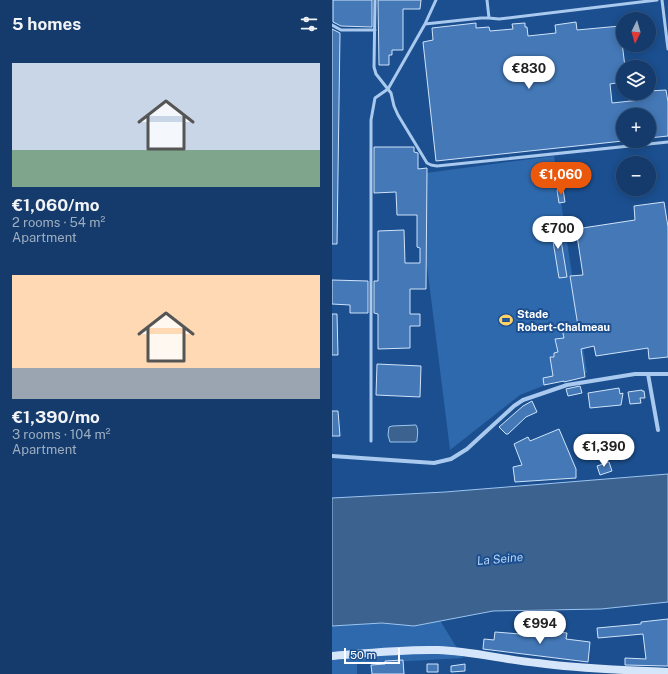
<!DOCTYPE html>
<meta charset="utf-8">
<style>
:root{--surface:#143b6b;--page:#1d4271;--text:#f1f3f6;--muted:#9dadc1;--line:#33557e;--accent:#ea580c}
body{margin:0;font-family:"Public Sans",sans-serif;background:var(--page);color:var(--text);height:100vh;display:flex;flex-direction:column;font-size:15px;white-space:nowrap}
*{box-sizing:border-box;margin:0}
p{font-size:13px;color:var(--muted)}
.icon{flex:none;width:22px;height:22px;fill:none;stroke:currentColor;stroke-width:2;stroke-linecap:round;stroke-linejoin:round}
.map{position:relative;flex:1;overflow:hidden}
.side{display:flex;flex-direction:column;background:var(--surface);width:332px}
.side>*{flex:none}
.needle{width:26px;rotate:185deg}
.tools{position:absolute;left:284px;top:12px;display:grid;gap:8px}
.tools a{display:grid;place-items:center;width:40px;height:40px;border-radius:50%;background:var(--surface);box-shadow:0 2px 10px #0003,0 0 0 1px var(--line);font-size:20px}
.scale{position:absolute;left:12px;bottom:10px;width:56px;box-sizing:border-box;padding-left:4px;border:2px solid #fff;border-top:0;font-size:11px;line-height:14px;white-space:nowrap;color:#fff;-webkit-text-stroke:3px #1b4f8f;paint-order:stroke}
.price{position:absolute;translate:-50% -34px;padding:0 9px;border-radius:14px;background:#fff;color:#222;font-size:13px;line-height:26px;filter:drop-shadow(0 1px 2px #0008)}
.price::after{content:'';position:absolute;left:50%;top:24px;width:12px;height:9px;margin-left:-6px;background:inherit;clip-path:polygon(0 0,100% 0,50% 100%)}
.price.selected{background:var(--accent);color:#fff}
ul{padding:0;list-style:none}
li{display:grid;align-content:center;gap:8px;height:212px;padding:0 12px}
li span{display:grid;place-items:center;height:124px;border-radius:0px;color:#555}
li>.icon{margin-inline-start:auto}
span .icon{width:72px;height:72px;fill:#fffc;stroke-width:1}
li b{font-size:17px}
h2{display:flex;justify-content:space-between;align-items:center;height:48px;padding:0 12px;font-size:17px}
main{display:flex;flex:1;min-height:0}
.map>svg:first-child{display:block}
.green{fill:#2e69ad}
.water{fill:#3c6290;stroke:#9cc4f0}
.building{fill:#4478b7;stroke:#cfe3fa}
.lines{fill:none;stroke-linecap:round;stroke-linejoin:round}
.lane{stroke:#a9c9ee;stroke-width:3}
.street{stroke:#a9c9ee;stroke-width:4}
.secondary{stroke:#d6e6fa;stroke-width:8}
.labels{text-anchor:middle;stroke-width:4;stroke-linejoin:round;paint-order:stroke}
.poi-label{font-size:11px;font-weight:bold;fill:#fff;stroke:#1b4f8f;text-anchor:start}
.water-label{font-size:12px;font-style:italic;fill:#b5d3f5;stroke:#1b4f8f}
</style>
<main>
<section class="side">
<h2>5 homes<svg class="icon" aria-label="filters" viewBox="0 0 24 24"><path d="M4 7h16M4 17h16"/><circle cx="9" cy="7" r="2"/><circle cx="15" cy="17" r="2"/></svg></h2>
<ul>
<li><span style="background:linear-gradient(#c9d6e8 70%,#7fa58c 0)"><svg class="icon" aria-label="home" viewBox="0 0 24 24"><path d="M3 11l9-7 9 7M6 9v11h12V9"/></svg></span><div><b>€1,060/mo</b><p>2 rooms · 54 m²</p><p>Apartment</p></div></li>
<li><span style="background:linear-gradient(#ffd9b3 75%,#9aa5b1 0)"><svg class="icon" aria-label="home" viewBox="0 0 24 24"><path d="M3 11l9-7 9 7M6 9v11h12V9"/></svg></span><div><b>€1,390/mo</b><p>3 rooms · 104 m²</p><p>Apartment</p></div></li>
</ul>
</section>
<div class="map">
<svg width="336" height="674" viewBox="0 0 336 674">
<rect width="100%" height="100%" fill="#1b4f8f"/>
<path class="green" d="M222,156l33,217 -24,5 -43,17 -70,55 -23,-184 -1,-93z
M106,617l25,41 -106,6v10h-25v-51z"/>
<path class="water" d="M84,425c3,5 1,11 1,16l-2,1h-25l-2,-7 1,-8 3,-1z
M336,474v128l-67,7 -108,2 -79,15 -32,-3 -50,3v-128l113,-6z"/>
<path class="building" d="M1,0h39v27l-31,-1 -8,-4z
M46,0h43l-1,9h-17v41h-11v5h-3v10h-10z
M244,22l1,8 43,-4 5,41h-2v15l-13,2 2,19 28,-3v-7h9v-2l17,-1 2,12v34l-19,2v-23h-26v26l-187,20 -13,-119 10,-2 -1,-12 44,-5v5l13,-1 1,4 23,-2 -1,-5 13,-1v4h2l1,9 28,-3 -1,-8z
M0,29l8,4 -3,211h-5z
M42,147h40v5l4,1v16l9,-1 -1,121h-16v25h10v12h-10v22l-32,1v-35l-4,-1v-32h4v-50l26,-1 1,33h15v-15l-3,-1v-32h-20l-1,-23 -22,1z
M231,189l2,13 -6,1 -2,-13z
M332,202l4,25v130l-19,2 -1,-11 -52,8 -2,-10 -13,3 4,28 -21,5v-1l-20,4 -1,-7 10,-2 -3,-19h4v-4l4,-1 -3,-13 9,-1 -2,-9 16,-3 -8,-50 13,-1 -7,-46 59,-9 -1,-14z
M226,222l9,55 -8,1 -9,-55z
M0,280l36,1v32h-18v-8l-18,-1z
M0,314h5l1,41h-6z
M45,364l44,2 -1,31 -44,-2z
M248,386l2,7 -14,3 -2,-7z
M287,388l1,6 3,-1 -2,12 -31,3 -2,-15z
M310,390v1h2l1,7h-5l1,5 -11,1 -2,-12z
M200,401l5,11 -11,5 -18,17h-2l-7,-7 24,-21z
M0,411h6l2,25h-8z
M227,429l17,40v9l-61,4 -2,-15 9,-2 -8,-21 14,-7 2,4z
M277,462l3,9 -12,4 -3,-9z
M336,619v47l-43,-1v-7l21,1 -3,-25 -45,4 -1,-10 44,-4v-2z
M203,630l32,3 -1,6 24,3 -2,20 -105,-13 1,-10 10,1 1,-8 38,3z
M71,660l1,14h-32l-1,-9 14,-1v-3z
M95,664h11v8h-11z
M133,664v7l-14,1v-6z"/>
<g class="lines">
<path class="lane" d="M43,0l-1,67 2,7 15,19 3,13 4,9 29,48 4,2 6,1 231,-24
M155,0l2,18 10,1 158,-19
M330,0l6,49
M93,24l11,-24
M0,25l9,5h34
M39,441v-321l4,-22 13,-9 37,-65 56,-6h8"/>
<path class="street" d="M316,374l10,56
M0,456l102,7 17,-4 16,-10 47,-43 9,-6 44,-15 68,-11h33"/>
<path class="secondary" d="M0,656c35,-3 71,-7 106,-6 34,1 66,10 100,13 43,6 86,7 130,9"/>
</g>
<defs>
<g id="stadium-bare" transform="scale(1.08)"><path d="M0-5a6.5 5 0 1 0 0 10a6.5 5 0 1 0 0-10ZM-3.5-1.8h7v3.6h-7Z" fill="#ffd166" stroke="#1b4f8f" stroke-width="2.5" paint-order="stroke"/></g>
</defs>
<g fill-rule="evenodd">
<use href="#stadium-bare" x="174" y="320"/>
</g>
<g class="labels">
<g class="poi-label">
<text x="185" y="318">Stade<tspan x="185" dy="13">Robert-Chalmeau</tspan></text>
</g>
<g class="water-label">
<text transform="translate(168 559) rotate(-5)" y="4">La Seine</text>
</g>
</g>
</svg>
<div class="tools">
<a><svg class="needle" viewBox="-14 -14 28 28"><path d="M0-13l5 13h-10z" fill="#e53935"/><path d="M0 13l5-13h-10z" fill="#9dadc1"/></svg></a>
<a><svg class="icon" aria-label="layers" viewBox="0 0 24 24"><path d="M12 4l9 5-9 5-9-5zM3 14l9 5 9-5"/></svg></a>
<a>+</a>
<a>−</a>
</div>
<div class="scale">50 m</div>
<b class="price" style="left:197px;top:90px">€830</b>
<b class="price selected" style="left:229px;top:196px">€1,060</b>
<b class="price" style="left:226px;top:250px">€700</b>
<b class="price" style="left:272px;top:468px">€1,390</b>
<b class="price" style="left:208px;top:645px">€994</b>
</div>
</main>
